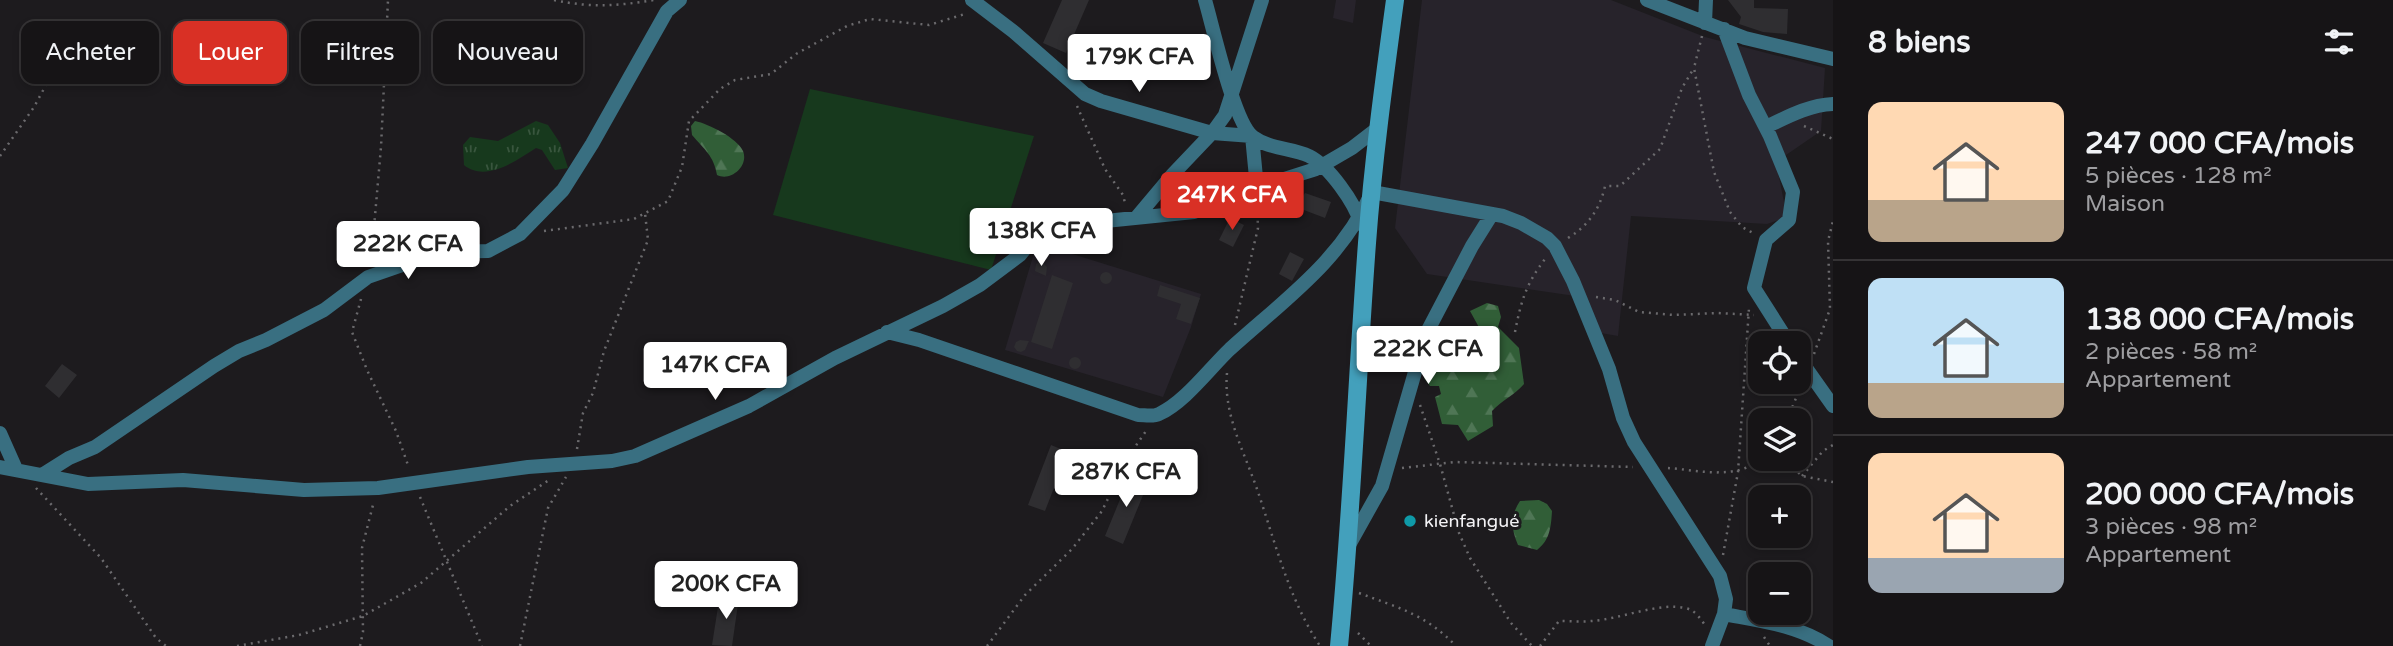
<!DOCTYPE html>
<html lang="fr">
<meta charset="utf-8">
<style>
:root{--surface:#161416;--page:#1f1d1f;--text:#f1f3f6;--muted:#9e9ea1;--line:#353335;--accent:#d93025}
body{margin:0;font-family:"Varela Round",sans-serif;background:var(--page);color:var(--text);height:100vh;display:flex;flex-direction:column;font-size:26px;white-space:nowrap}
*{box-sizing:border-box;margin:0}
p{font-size:23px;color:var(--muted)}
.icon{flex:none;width:38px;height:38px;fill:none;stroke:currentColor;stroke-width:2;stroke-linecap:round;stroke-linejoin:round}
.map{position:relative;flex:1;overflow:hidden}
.side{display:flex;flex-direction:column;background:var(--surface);width:560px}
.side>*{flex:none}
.top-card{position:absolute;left:21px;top:21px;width:665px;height:63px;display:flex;gap:14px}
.controls{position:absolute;left:1748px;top:331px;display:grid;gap:14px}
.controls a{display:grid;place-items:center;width:63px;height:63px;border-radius:14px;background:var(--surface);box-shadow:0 4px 10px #0003,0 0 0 2px var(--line);font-size:35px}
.price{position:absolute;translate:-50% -60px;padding:0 16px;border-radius:7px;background:#fff;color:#222;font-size:23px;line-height:46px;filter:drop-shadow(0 2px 4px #0008)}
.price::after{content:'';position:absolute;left:50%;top:42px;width:21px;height:16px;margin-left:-10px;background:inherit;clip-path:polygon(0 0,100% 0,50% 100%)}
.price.active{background:var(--accent);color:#fff}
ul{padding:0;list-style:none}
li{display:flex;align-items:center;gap:21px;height:175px;padding:0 35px}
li+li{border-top:2px solid var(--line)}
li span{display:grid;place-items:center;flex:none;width:196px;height:140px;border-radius:14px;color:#555}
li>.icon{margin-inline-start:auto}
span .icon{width:84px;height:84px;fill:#fffc;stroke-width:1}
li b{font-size:30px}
h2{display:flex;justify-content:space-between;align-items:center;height:84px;padding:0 35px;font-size:30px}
.chip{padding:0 24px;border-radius:14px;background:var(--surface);box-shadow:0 4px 10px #0003,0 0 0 2px var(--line);font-size:24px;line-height:63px}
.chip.active{background:var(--accent);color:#fff}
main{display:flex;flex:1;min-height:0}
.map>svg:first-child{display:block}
.built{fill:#27232b}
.grass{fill:url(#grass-tufts)}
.forest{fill:url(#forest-firs)}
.green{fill:#17391d}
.building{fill:#2f2e31}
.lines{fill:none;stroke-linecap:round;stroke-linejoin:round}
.path{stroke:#6b6a6d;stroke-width:2.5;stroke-dasharray:2 5;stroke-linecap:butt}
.minor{stroke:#396f81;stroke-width:14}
.secondary{stroke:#43a0bc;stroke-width:18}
.culture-dot{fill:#0f9aa8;stroke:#1d1b1e;stroke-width:2.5}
.labels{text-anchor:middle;stroke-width:6;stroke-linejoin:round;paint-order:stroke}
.poi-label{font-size:18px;fill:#f3f2f5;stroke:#1d1b1e;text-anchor:start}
</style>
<main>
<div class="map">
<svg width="1833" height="646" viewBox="0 0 1833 646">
<defs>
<pattern id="grass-tufts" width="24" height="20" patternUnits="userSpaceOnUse" patternTransform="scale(1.75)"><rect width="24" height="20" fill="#17391d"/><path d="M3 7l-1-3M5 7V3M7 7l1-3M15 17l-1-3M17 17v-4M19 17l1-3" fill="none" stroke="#39563e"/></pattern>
<pattern id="forest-firs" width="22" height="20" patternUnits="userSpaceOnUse" patternTransform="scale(1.75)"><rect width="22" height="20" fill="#315e37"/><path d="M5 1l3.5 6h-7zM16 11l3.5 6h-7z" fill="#4f7655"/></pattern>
</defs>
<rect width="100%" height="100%" fill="#1d1b1e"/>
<path class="built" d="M1336,0h20l-3,23 -20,-5z
M1422,0h189l94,37 120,31 -4,63 -45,31 11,55 -20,7 -136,-8 -13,120 -23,-4 -13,-35 -155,-23 -32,-46z
M1037,243l164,51 -10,33 -28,70 -158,-47z"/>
<path class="grass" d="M536,121l12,4 12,18 8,25 -13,2 -13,-20 -6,-2c-19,12 -50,35 -72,17l-1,-20 7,-8 28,4z"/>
<path class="forest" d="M529,40c13,12 11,23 3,37l-14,-5 -3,-18 2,-10z
M695,121c14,3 42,17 48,30 6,15 -12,31 -26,24 -3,-19 -13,-26 -25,-40l-1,-9z
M1487,303l11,3 3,11 -3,10 21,21 5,36c-9,11 -22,16 -32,27l1,15 -25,15 -10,-16 -16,-1 -7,-27 6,-3 -2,-8h-9l-6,-8 19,-45 18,1 7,8 13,-11 -11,-20z
M1539,500l8,4 5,7c-1,16 -2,29 -15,39l-19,-5c-7,-16 -8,-29 2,-44z"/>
<path class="green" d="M810,89l224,47 -43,134 -218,-55z"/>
<path class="building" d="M1062,0h27l-23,53 -23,-10z
M1728,0h26v8l34,1 -1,25 -24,-2 -24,-8 2,-7z
M1305,193l26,9 -6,16 -29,-11z
M1230,218l14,7 -11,22 -14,-7z
M1290,252l14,7 -12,22 -13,-7z
M1041,261l6,6 -1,9 -11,-5 1,-7z
M1100 278a6 6 0 1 1 12 0a6 6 0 1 1-12 0Z
M1052,275l21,8 -21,66 -21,-7z
M1160,285l40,13 -9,26 -15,-5 5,-15 -24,-8z
M1020,340l9,1 -4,9 -4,2 -4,-1 -3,-4 2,-5z
M1069 363a6 6 0 1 1 12 0a6 6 0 1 1-12 0Z
M62,364l15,11 -18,23 -14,-12z
M1051,445l17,7 -23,59 -17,-6z
M1130,475l18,8 -25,61 -18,-8z
M720,594l19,3 -7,49 -20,-1z"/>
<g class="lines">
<path class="path" d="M554,0c37,8 63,6 100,0
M1702,36l-8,32 20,104 16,40 12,15 11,6
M1077,106l28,63 18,26 2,8
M1804,126l29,13
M0,156l34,-49 25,-46
M544,231l90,-12 34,-18 14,-34 7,-46 31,-32 15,-9 36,-6 25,-20 51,-28 23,-7 59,6 36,-11
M1568,238c20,-12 32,-29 37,-52h15l40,-37 22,-61 12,-20
M374,242l43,2
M371,262l10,-115 7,-147
M1596,297l19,3 24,12 35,3 43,-2 37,2
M361,299l-9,33 15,38 29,61 13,37
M1235,325l23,-97 -1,-26
M1515,332c6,-31 11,-48 30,-73
M1814,354l16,-45 -2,-68 5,-20
M1227,373c-4,42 18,80 31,119 18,53 31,107 62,154
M1420,405l20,59 19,69 11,25 41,65 21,23
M1787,420l14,-34
M577,449l6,-36 10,-20 11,-42 44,-111 -3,-27
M1783,458l19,18 31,6
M1402,468l53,-6 178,5
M1668,468c29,2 70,13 93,-10
M1802,476l21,-25 10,-6
M36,488l65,70 55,80 10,8
M420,497l62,149
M1723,555l15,-83 11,-164
M1359,593c40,15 66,21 97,53
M1358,633l13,13
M1764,637l6,9
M237,646l62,-11 64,-19 58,-33 89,-77 39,-26
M360,646l3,-14 -1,-84 12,-47
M520,646l28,-138 18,-31
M987,646l38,-51 47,-46 30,-38 26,-54 18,-26
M1540,646l19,-25c11,0 22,1 33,0 28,-2 68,-19 93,-13 10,2 14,9 20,17"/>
<path class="minor" d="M972,0l42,32 71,62 16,7 111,32 40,3 5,52
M1205,0c8,27 29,123 48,137 16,12 39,11 56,19 20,10 46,47 52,68
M1647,0l98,38 88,21
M1705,23l1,-23
M1724,29l25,66 21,41 23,56 -4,28 -23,20 -12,48 35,55
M1766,127c21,-10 43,-22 67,-23
M1136,218l37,-44 39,-41 13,-18 37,-115
M887,332l32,8 219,75c7,0 15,2 21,-1 26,-12 50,-45 71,-65 54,-49 111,-88 142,-157l131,24 18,7 26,15 8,8 18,35 36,88 14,49 11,24 86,134 6,23 -2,15 -12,32
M1799,358l34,48
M0,433l16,36
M0,467l88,17 95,-4 121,10 74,-2 150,-21 84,-6 23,-5 114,-50 86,-48 108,-52 37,-21 40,-30 12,-15 15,-9 19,-6 128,-13 49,-20 73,-23 36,-21 26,-20
M42,475l27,-17 26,-11 119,-81 25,-15 27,-11 58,-30 44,-33 72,-25 48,-1 32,-17 43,-44 29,-46 75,-133 13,-11
M1349,545l33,-59 44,-152 46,-88 20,-32
M1724,614c37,7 73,11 105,32"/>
<path class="secondary" d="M1339,646c13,-134 18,-269 28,-403 6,-81 17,-162 28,-243"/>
</g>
<circle class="culture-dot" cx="1410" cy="521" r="7"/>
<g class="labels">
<g class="poi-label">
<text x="1424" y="527">kienfangué</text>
</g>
</g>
</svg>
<div class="controls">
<a><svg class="icon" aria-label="locate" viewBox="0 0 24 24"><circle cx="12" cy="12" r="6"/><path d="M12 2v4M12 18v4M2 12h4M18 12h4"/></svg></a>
<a><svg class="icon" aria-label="layers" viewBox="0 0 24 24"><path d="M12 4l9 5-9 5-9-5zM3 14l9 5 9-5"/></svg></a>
<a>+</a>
<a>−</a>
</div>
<b class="price" style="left:1139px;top:94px">179K CFA</b>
<b class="price active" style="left:1232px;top:232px">247K CFA</b>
<b class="price" style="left:1041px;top:268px">138K CFA</b>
<b class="price" style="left:408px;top:281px">222K CFA</b>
<b class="price" style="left:1428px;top:386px">222K CFA</b>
<b class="price" style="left:715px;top:402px">147K CFA</b>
<b class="price" style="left:1126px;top:509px">287K CFA</b>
<b class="price" style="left:726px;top:621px">200K CFA</b>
<div class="top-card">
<a class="chip">Acheter</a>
<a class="chip active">Louer</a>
<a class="chip">Filtres</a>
<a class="chip">Nouveau</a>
</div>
</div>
<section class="side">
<h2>8 biens<svg class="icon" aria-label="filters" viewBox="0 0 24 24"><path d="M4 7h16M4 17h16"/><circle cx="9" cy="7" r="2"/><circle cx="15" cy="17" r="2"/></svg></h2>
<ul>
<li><span style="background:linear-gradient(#ffd9b3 70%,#b9a48a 0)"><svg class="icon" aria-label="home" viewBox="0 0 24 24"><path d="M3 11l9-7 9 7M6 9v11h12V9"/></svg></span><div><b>247 000 CFA/mois</b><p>5 pièces · 128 m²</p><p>Maison</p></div></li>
<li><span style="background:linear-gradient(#bfe0f5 75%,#b9a48a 0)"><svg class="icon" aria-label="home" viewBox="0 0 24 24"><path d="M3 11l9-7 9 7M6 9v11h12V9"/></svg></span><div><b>138 000 CFA/mois</b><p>2 pièces · 58 m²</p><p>Appartement</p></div></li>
<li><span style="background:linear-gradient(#ffd9b3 75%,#9aa5b1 0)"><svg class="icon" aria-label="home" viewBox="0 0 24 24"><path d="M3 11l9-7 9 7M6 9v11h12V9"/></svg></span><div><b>200 000 CFA/mois</b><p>3 pièces · 98 m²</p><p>Appartement</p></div></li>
</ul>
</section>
</main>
